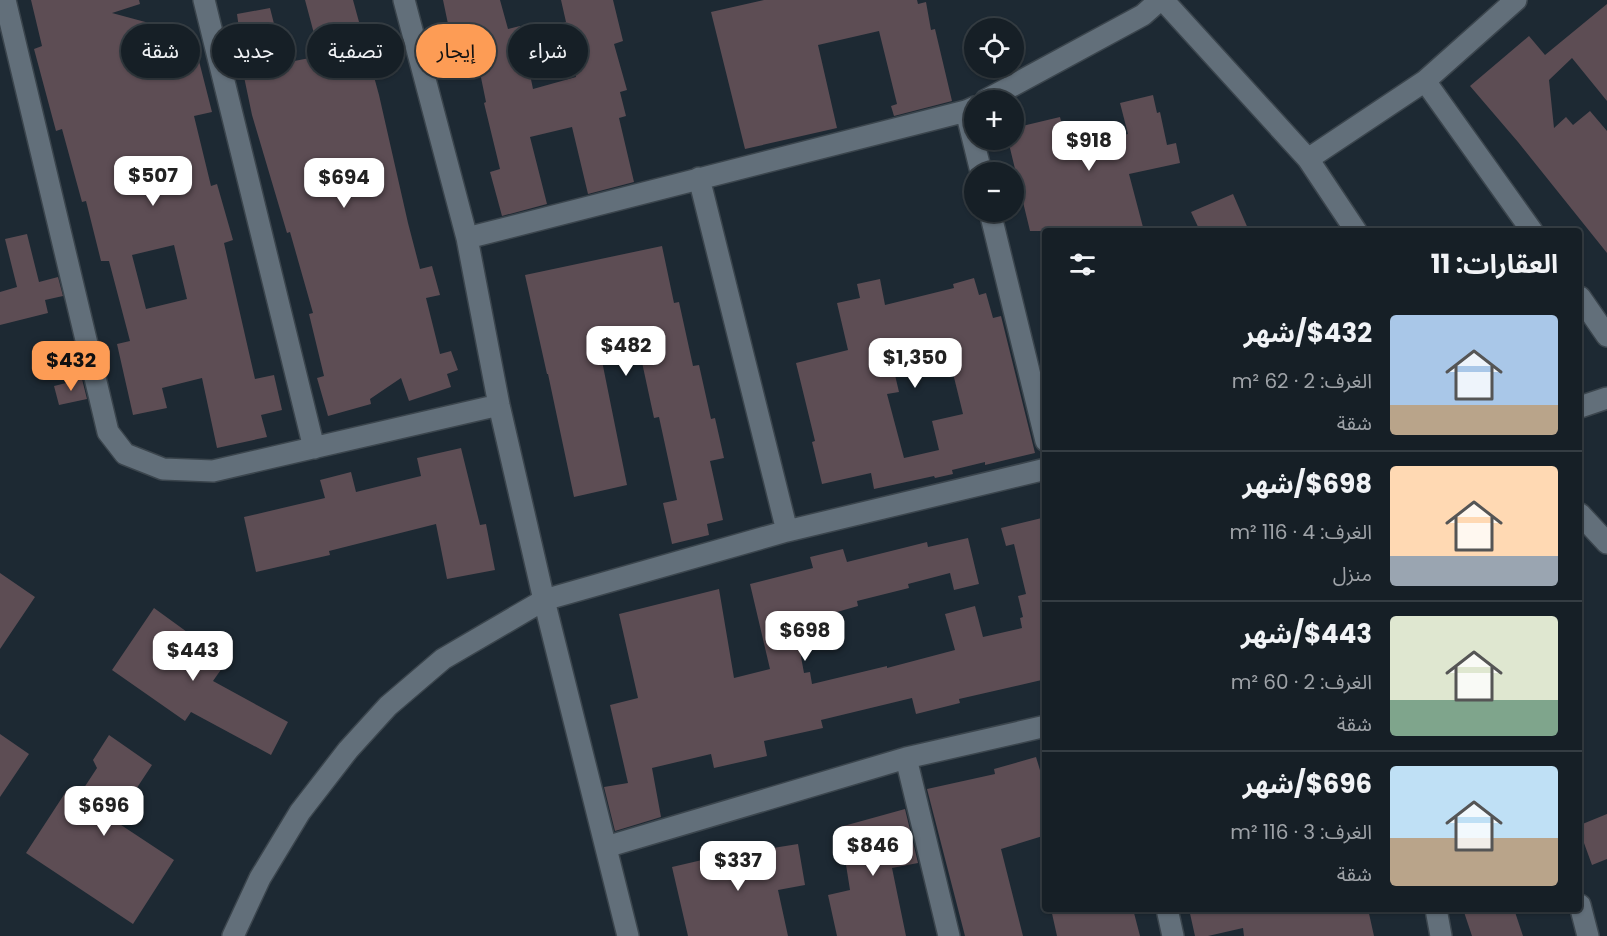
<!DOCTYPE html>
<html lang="ar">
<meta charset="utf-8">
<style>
:root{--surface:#161f26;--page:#1f272e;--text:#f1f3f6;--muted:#9ea2a7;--line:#353d43;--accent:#fd9c55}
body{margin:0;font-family:Poppins,"Noto Sans Arabic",sans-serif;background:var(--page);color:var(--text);direction:rtl;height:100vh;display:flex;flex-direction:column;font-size:22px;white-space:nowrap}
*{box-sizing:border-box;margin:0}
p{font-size:20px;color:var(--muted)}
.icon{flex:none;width:33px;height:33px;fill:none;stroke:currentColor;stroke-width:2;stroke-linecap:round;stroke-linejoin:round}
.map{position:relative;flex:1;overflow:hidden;direction:ltr}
.panel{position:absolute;left:1042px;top:228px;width:540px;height:684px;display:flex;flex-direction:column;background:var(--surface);border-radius:6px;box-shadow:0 2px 4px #0004,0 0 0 2px var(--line);direction:rtl}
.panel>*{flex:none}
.hud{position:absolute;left:18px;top:24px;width:570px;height:54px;direction:rtl;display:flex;gap:12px}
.tools{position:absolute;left:964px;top:18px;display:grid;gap:12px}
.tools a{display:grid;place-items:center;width:60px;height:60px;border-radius:50%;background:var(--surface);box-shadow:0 2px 4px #0004,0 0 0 2px var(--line);font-size:30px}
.price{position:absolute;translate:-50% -51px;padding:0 14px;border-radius:12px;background:#fff;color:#222;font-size:20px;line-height:39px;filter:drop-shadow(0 2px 3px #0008)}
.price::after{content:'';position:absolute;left:50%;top:36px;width:18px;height:14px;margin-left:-9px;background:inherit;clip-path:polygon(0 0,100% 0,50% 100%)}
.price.current{background:var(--accent);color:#111}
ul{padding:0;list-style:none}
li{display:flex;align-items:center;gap:18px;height:150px;padding:0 24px}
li+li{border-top:2px solid var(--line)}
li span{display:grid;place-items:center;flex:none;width:168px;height:120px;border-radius:6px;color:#555}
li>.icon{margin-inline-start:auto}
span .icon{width:72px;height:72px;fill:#fffc;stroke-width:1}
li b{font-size:26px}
h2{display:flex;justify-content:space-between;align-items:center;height:72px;padding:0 24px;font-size:26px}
.pill{padding:0 21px;border-radius:27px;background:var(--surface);box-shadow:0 2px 4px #0004,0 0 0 2px var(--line);font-size:21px;line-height:54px}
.pill.current{background:var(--accent);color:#111}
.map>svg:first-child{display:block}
.building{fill:#5d4d54;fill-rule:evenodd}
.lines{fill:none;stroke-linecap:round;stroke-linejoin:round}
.minor-casing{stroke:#3b454d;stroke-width:24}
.minor{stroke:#626f7a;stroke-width:21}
</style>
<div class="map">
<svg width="1607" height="936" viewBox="0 0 1607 936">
<rect width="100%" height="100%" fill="#1d2933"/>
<path class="building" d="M31,0h108l1,4 -28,9 63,17 9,35 15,-4 13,51 -18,4 17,70 6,-2 16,56 -9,3 31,136 19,-4 8,35 -21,5 6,22 -50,11 -15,-70 -40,10 5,20 -34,7 -16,-71 13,-3 -21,-80h-8l-15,-60 -4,1 -20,-73 -6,2 -22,-82 8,-3zM174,245l13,54 -41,10 -14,-54z
M305,0h48l26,95 29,128 12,46 12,-3 8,29 -14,3 14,56 11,-3 7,19 -11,4 4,13 -42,14 -8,-23 -31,21 1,5 -43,12 -11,-38 7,-2 -15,-62 4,-1 -23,-81 -3,1 -35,-118 -9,-43h2l-8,-58 33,-6 14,55 36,-7z
M443,0h57l8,29 12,-3 13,63 43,-12 -13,-54 3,-1 -5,-22h52l10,41 -9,3 13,46 -7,2 6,24 -7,2 15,64 -46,12 -16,-67 -42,10 17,67 -45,12 -12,-44 10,-3 -16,-66 2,-1 -9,-44 -21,4z
M764,0h153l1,4 8,-2 5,28 4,-1 17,72 -58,15 -3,-10 6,-2 -18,-73 -61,14 19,83 -92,21 -34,-137z
M1607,4v97l-35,-43 -23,22 5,48 12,-11 7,8 17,-14 17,20v122l-89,-111 -48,-56 59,-50 16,19z
M1153,95l4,18 3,-1 7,33 9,-2 4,20 -51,11 15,57h-114l-22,-91h6v-12l46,-11 8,32 60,-15 -8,-31z
M1233,194l16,37h-49l-9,-19z
M27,234l12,48 19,-5 5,19 -18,4 3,13 -48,12v-33l17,-5 -12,-48z
M662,246l12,57 5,-1 14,64 6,-1 12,54 4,-1 9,40 -14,3 13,59 -16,4 2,11 -37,9 -9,-41 14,-3 -18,-83 -5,1 -14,-65 -38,8 25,124 -53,12 -26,-123h-1l-22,-99z
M974,278l5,17 7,-2 7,25 8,-2 34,137 -50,12v-3l-33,8 1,4 -18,4 -1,-2 -60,13 -3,-16 -49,11 -10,-42 3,-1 -19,-78 52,-13 -11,-47 23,-5 -3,-14 23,-5 5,26 69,-17 -1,-4zM950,361l13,53 -31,7 7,29 -35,8 -17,-64 12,-2 -4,-17z
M82,379l5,20 -28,6 -5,-19z
M461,448l19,77 6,-1 9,46 -48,9 -11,-55 -107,27 1,4 -74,17 -12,-55 81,-19 -5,-18 31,-8 5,20 65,-16 -4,-18z
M1046,517v162l-87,20 1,4 -44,11 -4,-16 -91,22 2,8 -59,13 3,15 -53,12 -3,-14 -59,14 9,49 -46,14 -11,-44 24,-4 -18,-78 28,-7 -19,-84 100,-25 15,89 36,-9 -20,-85 63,-16 -3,-11 33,-8 4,13 80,-20 1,5 40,-9 11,46 -25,6 -4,-17 -42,11 1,4 -52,13 1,5 -63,18 9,49 6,-1 2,12 75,-18v2l68,-18 -10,-36 30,-8 8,31 39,-9 -2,-10 3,-1 -5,-21 8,-2 -12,-50 -8,2 -5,-18z
M0,573l35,24 -35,52z
M154,608l73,53 -14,20 75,41 -17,33 -80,-43 -6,9 -73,-51z
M0,734l29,20 -29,43z
M109,735l43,30 -37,56 59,39 -41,64 -107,-71 41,-63 11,7 19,-29 -4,-8z
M1036,757l10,33v45l-45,14 22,87h-58l-38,-147 68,-15 -1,-5z
M905,809l13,54 -26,5 14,68h-69l-9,-41 22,-5 -10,-63z
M1607,814v45l-15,6 -12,-33v-7z
M798,844l7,41 -27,5 10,46h-100l-16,-69 43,-10z
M1051,909h82l7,27h-83z
M1189,909h58l1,3 64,-1v-2h56l6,27h-130l-1,-8 -35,8h-13z
M1463,909h51l9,27h-51z"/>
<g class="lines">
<g class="minor-casing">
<path id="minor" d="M5,0l103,432 17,22 38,15 50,2 286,-66
M204,0l110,448
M404,0l63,238 32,167 45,195 84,336
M1163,0l145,159 48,72
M1425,81l107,150
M986,100l157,-85 17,-15
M966,111l15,61
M1308,159l117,-78 91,-81
M699,178l88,353
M990,212l56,229
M467,238l499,-127 9,-4
M1580,297l27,39
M1580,407l27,-9
M1580,514l27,29
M906,758l43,178
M606,847l300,-89 140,-32
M1580,905l8,31
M1167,909l6,27
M1436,909l5,27
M233,936l27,-58 40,-66 48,-62 40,-44 55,-47 101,-59 243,-69 259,-62"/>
</g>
<use href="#minor" class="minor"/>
</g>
</svg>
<div class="tools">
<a><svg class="icon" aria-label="locate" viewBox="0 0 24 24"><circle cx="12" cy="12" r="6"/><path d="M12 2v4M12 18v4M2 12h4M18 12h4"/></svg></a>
<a>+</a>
<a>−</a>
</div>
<b class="price" style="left:1089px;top:172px">$918</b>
<b class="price" style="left:153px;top:207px">$507</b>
<b class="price" style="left:344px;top:209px">$694</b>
<b class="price" style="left:626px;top:377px">$482</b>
<b class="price" style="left:915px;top:389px">$1,350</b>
<b class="price current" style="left:71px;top:392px">$432</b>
<b class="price" style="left:805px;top:662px">$698</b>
<b class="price" style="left:193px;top:682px">$443</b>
<b class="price" style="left:104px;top:837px">$696</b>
<b class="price" style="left:873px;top:877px">$846</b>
<b class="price" style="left:738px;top:892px">$337</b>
<div class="hud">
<a class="pill">شراء</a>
<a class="pill current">إيجار</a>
<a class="pill">تصفية</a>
<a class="pill">جديد</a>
<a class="pill">شقة</a>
</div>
<section class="panel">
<h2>العقارات: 11<svg class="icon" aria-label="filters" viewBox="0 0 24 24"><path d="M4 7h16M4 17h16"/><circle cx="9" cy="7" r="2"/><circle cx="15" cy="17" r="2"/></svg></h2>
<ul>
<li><span style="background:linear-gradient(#a9c7e8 75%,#b9a48a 0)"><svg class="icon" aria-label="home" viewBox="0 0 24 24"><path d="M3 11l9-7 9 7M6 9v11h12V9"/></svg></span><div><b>$432/شهر</b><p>الغرف: 2 · 62 m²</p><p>شقة</p></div></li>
<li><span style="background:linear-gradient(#ffd9b3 75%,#9aa5b1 0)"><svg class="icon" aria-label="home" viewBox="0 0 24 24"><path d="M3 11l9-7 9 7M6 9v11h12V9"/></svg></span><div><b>$698/شهر</b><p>الغرف: 4 · 116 m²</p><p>منزل</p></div></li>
<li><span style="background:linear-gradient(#dfe7d0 70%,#7fa58c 0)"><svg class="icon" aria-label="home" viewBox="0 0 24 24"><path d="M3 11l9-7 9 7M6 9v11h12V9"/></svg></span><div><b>$443/شهر</b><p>الغرف: 2 · 60 m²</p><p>شقة</p></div></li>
<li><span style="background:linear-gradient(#bfe0f5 60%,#b9a48a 0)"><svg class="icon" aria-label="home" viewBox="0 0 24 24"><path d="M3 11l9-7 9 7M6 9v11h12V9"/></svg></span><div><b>$696/شهر</b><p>الغرف: 3 · 116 m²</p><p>شقة</p></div></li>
</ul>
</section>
</div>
